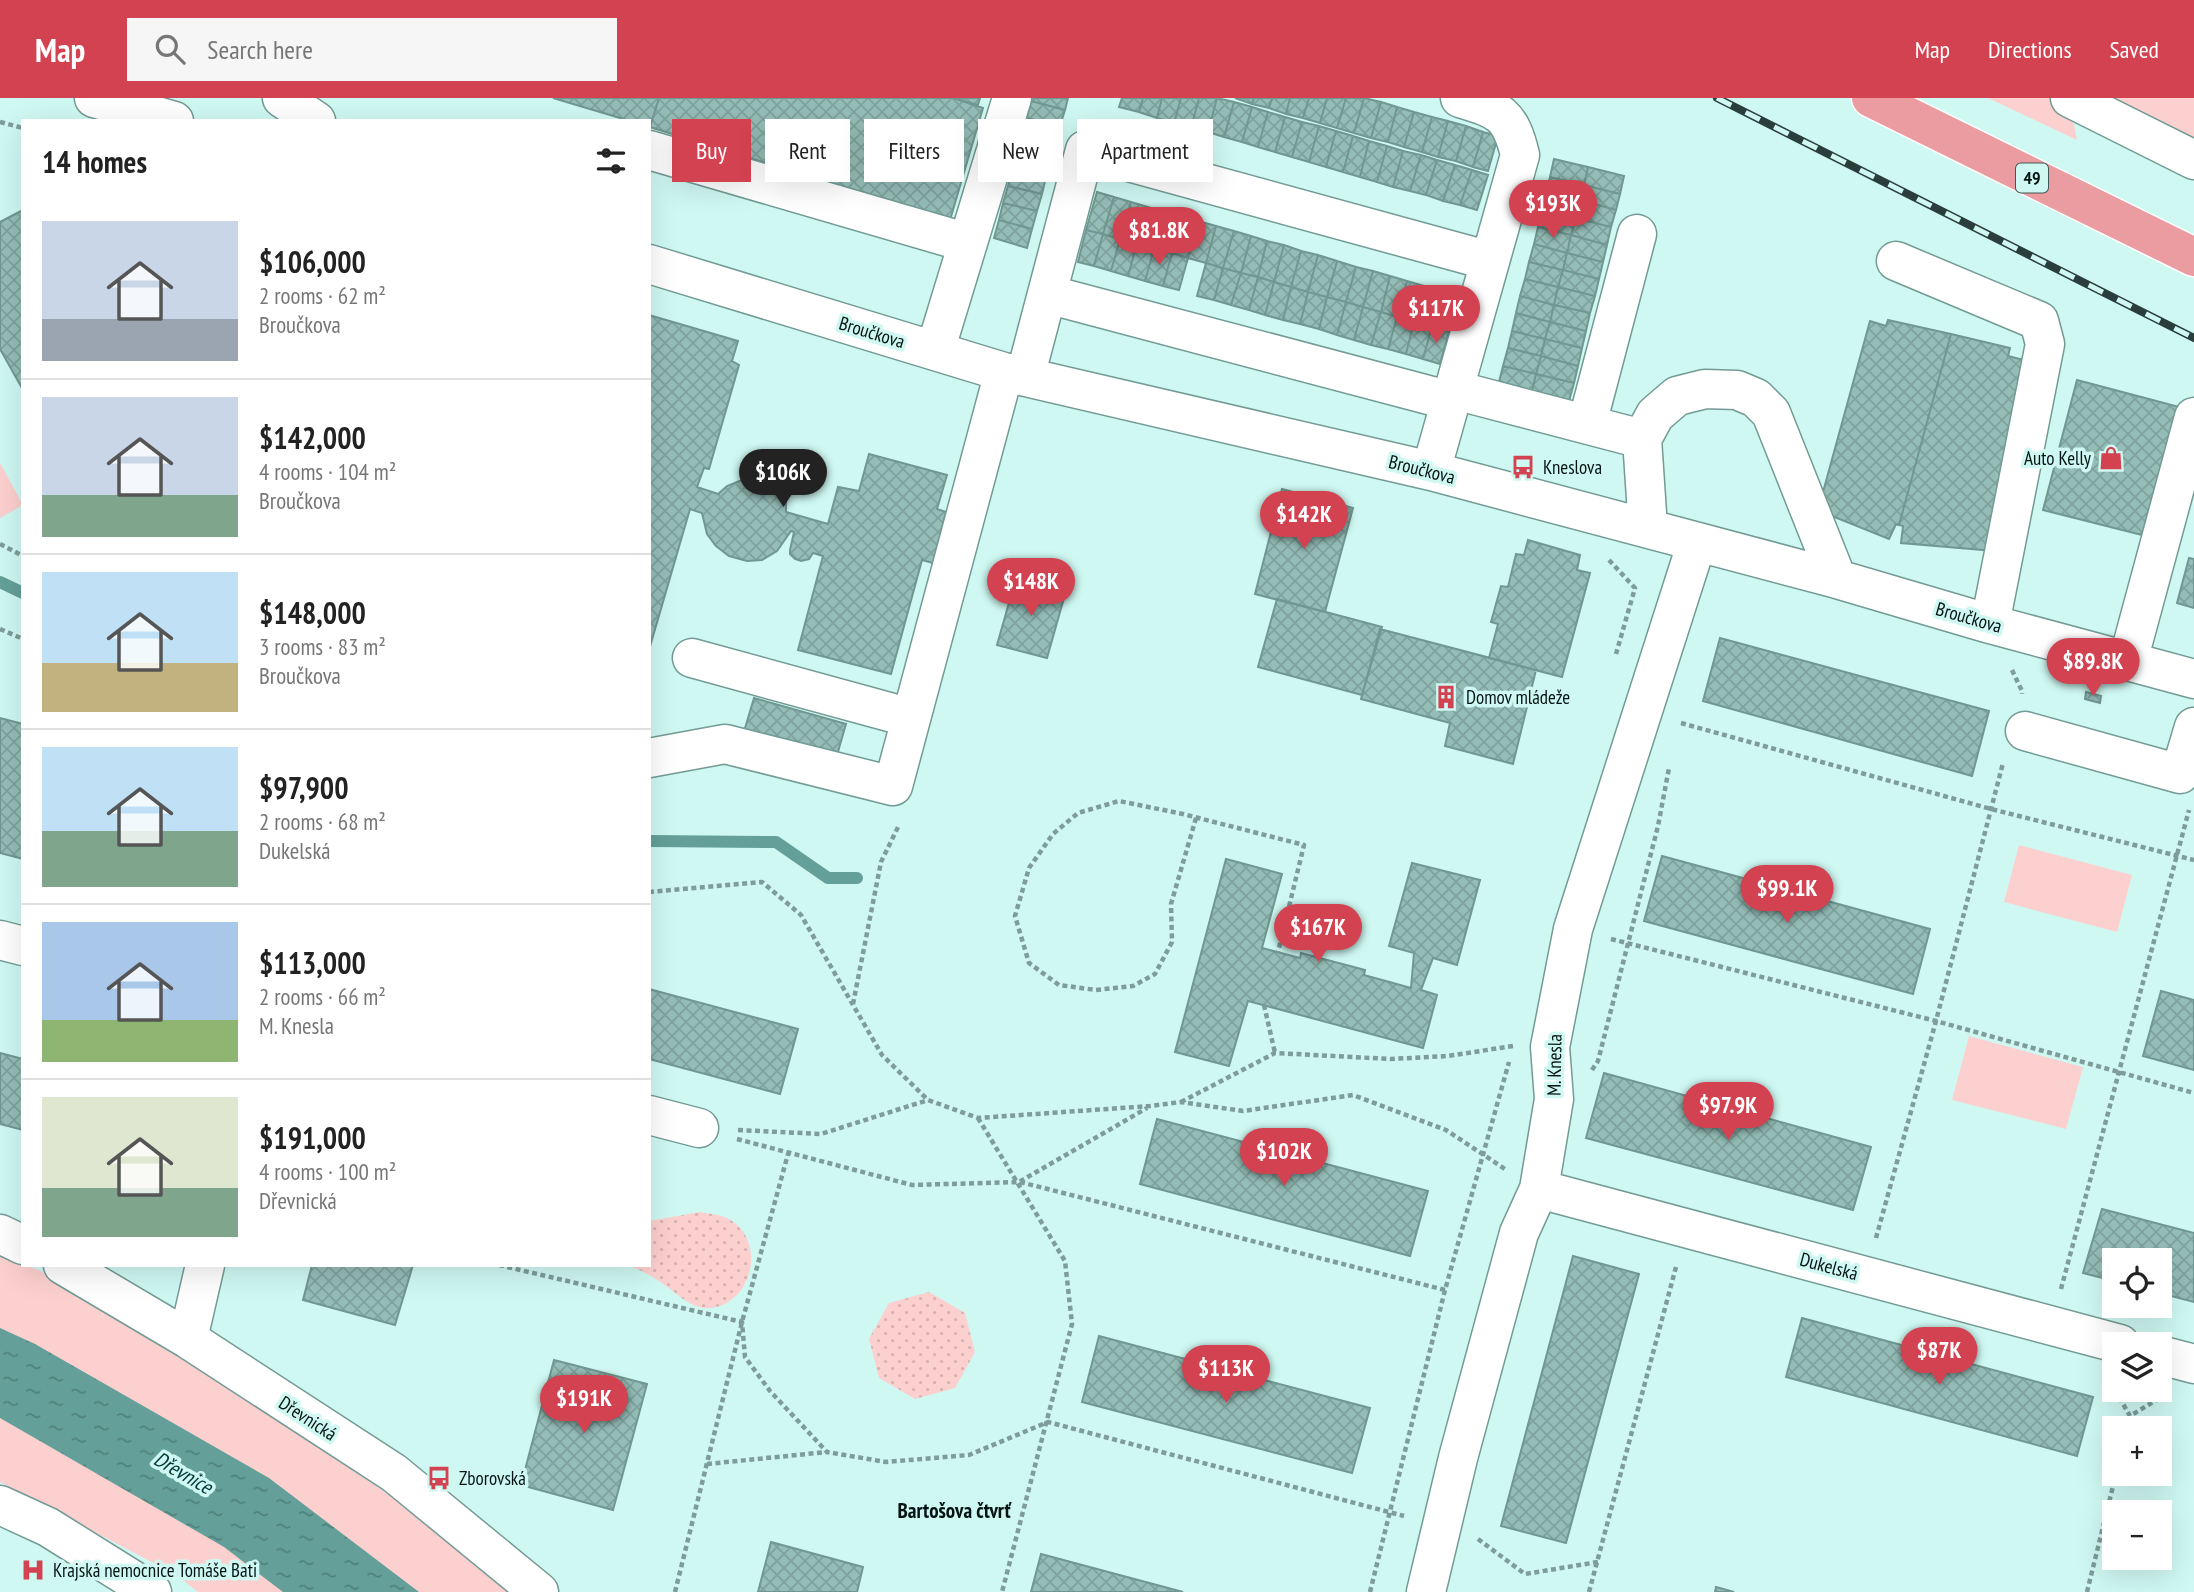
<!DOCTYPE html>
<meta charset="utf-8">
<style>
:root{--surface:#fff;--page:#f6f6f6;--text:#222;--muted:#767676;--line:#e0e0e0;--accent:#d24251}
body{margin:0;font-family:"PT Sans Narrow",sans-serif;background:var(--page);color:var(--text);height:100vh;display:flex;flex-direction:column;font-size:26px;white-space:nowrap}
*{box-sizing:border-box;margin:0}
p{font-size:23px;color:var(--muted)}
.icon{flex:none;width:38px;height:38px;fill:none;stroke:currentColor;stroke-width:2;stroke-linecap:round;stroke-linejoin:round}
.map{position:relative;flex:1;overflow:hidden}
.drawer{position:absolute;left:21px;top:21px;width:630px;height:1148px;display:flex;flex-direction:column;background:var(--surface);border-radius:0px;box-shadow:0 7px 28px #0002}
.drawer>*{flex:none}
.banner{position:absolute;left:672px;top:21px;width:665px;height:63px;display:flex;gap:14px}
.fabs{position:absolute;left:2102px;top:1150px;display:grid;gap:14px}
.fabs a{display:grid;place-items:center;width:70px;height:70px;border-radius:0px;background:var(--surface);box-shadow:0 7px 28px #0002;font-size:35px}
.price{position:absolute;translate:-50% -60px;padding:0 16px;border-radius:24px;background:var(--accent);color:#fff;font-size:23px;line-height:46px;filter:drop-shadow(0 2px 4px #0008)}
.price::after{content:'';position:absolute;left:50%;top:42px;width:21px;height:16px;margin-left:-10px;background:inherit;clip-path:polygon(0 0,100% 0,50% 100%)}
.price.selected{background:#222;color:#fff}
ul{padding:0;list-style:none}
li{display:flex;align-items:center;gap:21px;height:175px;padding:0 21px}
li+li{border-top:2px solid var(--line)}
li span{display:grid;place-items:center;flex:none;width:196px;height:140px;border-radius:0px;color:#555}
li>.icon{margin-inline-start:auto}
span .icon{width:84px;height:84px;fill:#fffc;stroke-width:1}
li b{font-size:30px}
h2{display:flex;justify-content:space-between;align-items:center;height:84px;padding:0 21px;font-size:30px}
.pill{padding:0 24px;border-radius:0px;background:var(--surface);box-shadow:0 7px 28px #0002;font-size:24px;line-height:63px}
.pill.selected{background:var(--accent);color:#fff}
header{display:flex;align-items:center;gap:42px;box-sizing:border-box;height:98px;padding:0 35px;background:var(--accent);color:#fff}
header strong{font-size:33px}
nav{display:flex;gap:38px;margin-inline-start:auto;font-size:24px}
.search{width:490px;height:63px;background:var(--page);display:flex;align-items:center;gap:18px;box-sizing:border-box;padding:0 24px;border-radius:0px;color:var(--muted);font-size:26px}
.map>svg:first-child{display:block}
.grass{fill:#fcd0cf}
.park{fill:url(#park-dots)}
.water{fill:url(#water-ripples)}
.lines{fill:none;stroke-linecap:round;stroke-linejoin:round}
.stream{stroke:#64a099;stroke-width:12}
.building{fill:url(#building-cross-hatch);stroke:#709791;stroke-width:2}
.minor-casing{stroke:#739b95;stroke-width:41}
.major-casing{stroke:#fff;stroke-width:41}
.path{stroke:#7e9c98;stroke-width:4.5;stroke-dasharray:5 3.5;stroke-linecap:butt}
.minor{stroke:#fff;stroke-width:38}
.major{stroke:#ea9ca1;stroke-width:38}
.rail-casing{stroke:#2a3e3b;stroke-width:8}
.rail{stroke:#cff8f2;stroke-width:5;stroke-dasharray:16;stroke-linecap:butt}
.labels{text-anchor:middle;stroke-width:7;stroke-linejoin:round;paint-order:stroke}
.shield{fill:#cff8f2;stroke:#425855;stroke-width:2}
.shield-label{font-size:18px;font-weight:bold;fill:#051412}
.street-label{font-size:19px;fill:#051412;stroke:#cff8f2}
.poi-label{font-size:19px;fill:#051412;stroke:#cff8f2;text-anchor:start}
.water-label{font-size:21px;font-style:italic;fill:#003935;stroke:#cff8f2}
.neighbourhood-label{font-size:21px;font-weight:bold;fill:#051412;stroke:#cff8f2}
</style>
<header>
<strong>Map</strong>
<div class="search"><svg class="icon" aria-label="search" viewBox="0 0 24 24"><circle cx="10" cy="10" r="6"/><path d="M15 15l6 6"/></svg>Search here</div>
<nav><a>Map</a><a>Directions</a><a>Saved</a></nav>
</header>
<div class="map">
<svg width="2194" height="1494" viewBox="0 0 2194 1494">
<defs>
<pattern id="park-dots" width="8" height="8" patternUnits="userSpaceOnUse" patternTransform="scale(1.75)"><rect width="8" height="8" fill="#fcd0cf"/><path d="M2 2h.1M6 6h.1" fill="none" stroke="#d6b2b1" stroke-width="1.8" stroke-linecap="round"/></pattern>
<pattern id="water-ripples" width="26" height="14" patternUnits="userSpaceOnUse" patternTransform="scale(1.75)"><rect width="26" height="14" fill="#64a099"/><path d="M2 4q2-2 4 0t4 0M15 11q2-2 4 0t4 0" fill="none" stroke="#50817b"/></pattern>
<pattern id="building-cross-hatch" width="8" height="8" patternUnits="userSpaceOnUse" patternTransform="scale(1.75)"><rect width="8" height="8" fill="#95bdb7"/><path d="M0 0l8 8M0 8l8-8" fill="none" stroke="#7fa29c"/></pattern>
</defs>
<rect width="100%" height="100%" fill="#cff8f2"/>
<path class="grass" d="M1988,0h81l8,42z
M2110,0h84v45z
M0,365l23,42 -23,13z
M2019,747l113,30 -15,57 -113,-30z
M1969,938l114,31 -17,62 -114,-29z
M0,1155l23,10v2l16,5 175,106 190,129 109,87h-315l-22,-17 -176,-93z"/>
<path class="park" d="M700,1114c8,2 19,2 27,6 41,21 26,85 -16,90 -21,2 -36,-17 -52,-27 -11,-7 -22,-13 -35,-16h25v-44z
M929,1194l36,21 10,39 -20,36 -40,11 -36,-21 -10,-39 20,-36z"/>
<path class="water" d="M0,1230l35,16 234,134 150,114h-136l-59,-45 -224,-129z"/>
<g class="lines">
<path class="stream" d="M0,484l23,11
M649,743l127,1 52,36h29"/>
</g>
<path class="building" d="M553,0h106l-9,29 -1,-6h-19z
M659,0h294l30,10 -33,112 -300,-93z
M953,0h27l-2,7z
M1032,0h36l-3,12 -34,-9z
M1122,0h21l-4,14 -20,-5z
M1143,0h19l-5,20 -18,-6z
M1162,0h19l-7,25 -17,-5z
M1181,0h18l-8,30 -17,-5z
M1199,0h18l-9,34 -17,-4z
M1217,0l17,4 -10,35 -16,-5z
M1235,0h19l-2,6z
M1254,0h18l-3,10 -17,-4z
M1272,0h18l-4,16 -17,-6z
M1290,0h19l-6,20 -17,-4z
M1309,0h18l-7,25 -17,-5z
M1327,0h19l-9,30 -17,-5z
M1346,0h18l-10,35 -17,-5z
M1364,0l17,4 -10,36 -17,-5z
M1031,3l34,9 -5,16 -33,-8z
M1234,4l18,5 -10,35 -18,-5z
M1381,4l16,5 -9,35 -17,-4z
M1252,9l16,5 -10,35 -16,-5z
M1397,9l17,5 -10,35 -16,-5z
M1268,14l17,5 -10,35 -17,-5z
M1414,14l18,5 -10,35 -18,-5z
M1285,19l17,5 -10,35 -17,-5z
M1432,19l16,4 -10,36 -16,-5z
M1027,20l33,8 -5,18 -33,-9z
M1448,23l18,5 -10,35 -18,-4z
M1302,24l17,4 -10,36 -17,-5z
M1319,28l17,5 -10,36 -17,-5z
M1466,28l17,6 -10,35 -17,-6z
M1336,33l17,5 -10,36 -17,-5z
M1483,34l15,4 -10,35 -15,-4z
M1022,37l33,9 -4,17 -34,-9z
M1353,38l16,5 -9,36 -17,-5z
M1369,43l18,5 -10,36 -17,-5z
M1387,48l16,5 -10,36 -16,-5z
M1403,53l18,4 -11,36 -17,-4z
M1017,54l34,9 -5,16 -34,-8z
M1421,57l16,5 -11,35 -16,-4z
M1554,61l34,8 -4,18 -34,-8z
M1437,62l18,5 -12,36 -17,-6z
M1455,67l17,5 -12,35 -17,-4z
M1588,69l36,9 -4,18 -36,-9z
M1012,71l34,8 -4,17 -34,-8z
M1472,72l16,5 -11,35 -17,-5z
M1550,79l34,8 -4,15 -34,-8z
M1584,87l36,9 -4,16 -36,-10z
M1008,88l34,8 -5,17 -34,-8z
M1097,94l17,5 -11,37 -17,-4z
M1546,94l34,8 -4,18 -34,-8z
M1114,99l17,5 -11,37 -17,-5z
M1580,102l36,10 -5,17 -35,-9z
M1131,104l17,5 -11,36 -17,-4z
M1003,105l34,8 -5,18 -33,-9z
M1148,109l16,5 -10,37 -17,-6z
M23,112v180l-23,-41v-127z
M1542,112l34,8 -5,17 -33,-8z
M1164,114l18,4 -10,37 -18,-4z
M1182,118l16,5 -10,37 -16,-5z
M1576,120l35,9 -4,18 -36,-10z
M999,122l33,9 -5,19 -33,-10z
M1198,123l18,5 -10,37 -18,-5z
M1216,128l18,5 -11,37 -17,-5z
M1538,129l33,8 -4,18 -33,-9z
M1086,132l17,4 -9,32 -16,-4z
M1234,133l17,5 -10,37 -18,-5z
M1103,136l17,5 -9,32 -17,-5z
M1571,137l36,10 -4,17 -36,-9z
M1251,138l16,5 -9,36 -17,-4z
M1120,141l17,4 -9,33 -17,-5z
M1267,143l17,4 -10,37 -16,-5z
M1137,145l17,6 -9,32 -17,-5z
M1534,146l33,9 -4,17 -34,-8z
M1284,147l17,6 -10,36 -17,-5z
M1154,151l18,4 -9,33 -18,-5z
M1301,153l17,4 -10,37 -17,-5z
M1172,155l16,5 -9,32 -16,-4z
M1567,155l36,9 -4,17 -36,-9z
M1318,157l19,6 -10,36 -19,-5z
M1337,163l19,6 -10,35 -19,-5z
M1529,164l34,8 -5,17 -33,-8z
M1206,165l17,5 -9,32 -17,-4z
M1356,169l17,4 -10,36 -17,-5z
M1223,170l18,5 -10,32 -17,-5z
M1563,172l36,9 -4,17 -37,-9z
M1373,173l17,5 -9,36 -18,-5z
M1241,175l17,4 -9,33 -18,-5z
M1390,178l17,5 -10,36 -16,-5z
M1258,179l16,5 -9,33 -16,-5z
M1525,181l33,8 -4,18 -34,-9z
M1407,183l17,5 -10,35 -17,-4z
M1274,184l17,5 -8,33 -18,-5z
M1424,188l17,5 -9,35 -18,-5z
M1291,189l17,5 -8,32 -17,-4z
M1558,189l37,9 -5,17 -36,-8z
M1441,193l17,5 -9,35 -17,-5z
M1308,194l19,5 -8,32 -19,-5z
M1520,198l34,9 -4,17 -34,-9z
M1327,199l19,5 -9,33 -18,-6z
M1346,204l17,5 -9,33 -17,-5z
M1554,207l36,8 -4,18 -36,-9z
M1363,209l18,5 -10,33 -17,-5z
M1381,214l16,5 -9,32 -17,-4z
M1516,215l34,9 -5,17 -33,-8z
M649,217l89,26 -6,20 7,4 -30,104 -5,-1 -7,19 21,7 9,-8 22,-9 14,2 19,9 4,11v13l42,12 10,-37 21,4 10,-37 78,21 -10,34 9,3 -13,51 -11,-3 -31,114 -93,-24 25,-94 -10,-3 -4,6 -8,2 -6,-2 -5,-5v-4l4,-18 -3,-1 -14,20 -15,9 -15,1 -18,-5 -13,-10 -9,-12 -5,-21 -12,-4 -41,141z
M1397,219l17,4 -8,33 -18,-5z
M1888,222l63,14 -52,191 -3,-1 -7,15 -67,-27 -2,-9 50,-182 16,5z
M1414,223l18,5 -9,33 -17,-5z
M1550,224l36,9 -4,17 -37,-9z
M1432,228l17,5 -9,33 -17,-5z
M1512,233l33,8 -4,17 -33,-8z
M1951,236l59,14 -2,8 16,4 -30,191 -93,-8 2,-17 -4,-1z
M1545,241l37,9 -4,18 -37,-10z
M1508,250l33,8 -5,18 -33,-8z
M1541,258l37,10 -4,17 -38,-9z
M1503,268l33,8 -4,17 -33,-9z
M1536,276l38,9 -5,18 -37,-10z
M2077,282l102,27 -33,129 -103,-26z
M1282,391l71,19 -28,104 -70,-18z
M1528,442l52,15 -3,15 13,3 -28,104 -73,-19 9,-34 -7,-2 10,-36 7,1 8,-33 8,1z
M2189,460l5,1v49l-17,-5z
M1016,480l50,13 -19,67 -50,-13z
M1277,501l105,28 -20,68 -104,-28z
M1380,531l156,41 -23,94 -68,-18 5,-23 -89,-24z
M1720,540l269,73 -17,65 -269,-75z
M2086,594l15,4 -1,7 -15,-4z
M754,600l92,26 -11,38 -92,-27z
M0,620l23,6v135l-23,-6z
M1662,758l268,73 -17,65 -269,-73z
M1226,761l56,15 -20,74 38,10 1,-5 64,17 -1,5 47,13 3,-35 -25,-7 23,-83 68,17 -23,85 -24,-7 -12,32 16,5 -14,53 -175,-47 -19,65 -54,-14z
M649,891l149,40 -18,65 -131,-35z
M2161,893l33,9v70l-51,-14z
M0,955l23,6v71l-23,-6z
M1604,975l267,74 -18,63 -267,-72z
M1157,1021l271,72 -18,65 -270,-72z
M2102,1111l92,24v69l-34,-9v-33h-46v21l-31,-8z
M1573,1158l66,18 -73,269 -65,-17z
M312,1167h101l-18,60 -92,-25z
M1802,1220l291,79 -16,59 -291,-79z
M1099,1238l271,72 -18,65 -270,-71z
M554,1262l93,24 -34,126 -92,-25z
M771,1444l92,25 -6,25h-99z
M1041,1456l142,38h-152z
M1716,1489l18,5h-19z"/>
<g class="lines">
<g class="minor-casing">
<path id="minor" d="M94,0l80,23
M282,0l34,23
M2070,0l124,62
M649,52l319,93
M1896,163l143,60 6,23 -55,280
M649,166l355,108 427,99 406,108 153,45 204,55
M1047,196l404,107
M935,253l77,-253
M1025,279l60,-227 405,111
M1455,292l187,49
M1587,326l50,-190
M1431,373l89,-316c-10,-42 -21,-45 -60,-57
M1648,430l-6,-89 13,-24 22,-19 28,-7 32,1 19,8 15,15 66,166
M692,560l219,60
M2128,563l66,-244
M2025,633l155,43 14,-47
M649,660l76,-14 168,42 111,-414
M0,842l23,6
M649,1017l50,13
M1539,1091l581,155
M0,1136l23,11
M63,1167l125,74 206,134 145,119
M188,1241l17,-74
M2160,1257l34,9
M0,1407l48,22 104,65
M1426,1494l32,-134 61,-225 20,-44 15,-90 -4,-52 23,-118 124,-387"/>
</g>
<g class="major-casing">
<path id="major" d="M1871,0l323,159"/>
</g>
<path class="path" d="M0,24l23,6
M0,446l23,12
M1609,462l26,28 -19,66
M0,531l23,10
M2012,572l10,21v3
M1681,625l310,86 203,51
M1196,720l-25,86 1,38 -17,32 -22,12 -37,4 -37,-5 -30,-22 -14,-47 14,-48 24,-34 25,-21 41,-12 64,13 121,31 -26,107
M649,794l113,-10 39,33 81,140 46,45 50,18 172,-12 31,-4 62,9 110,-16 93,35 59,39
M1611,841l325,82 258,72
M853,906l28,-142 18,-37
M1264,907l11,48
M1592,972l6,-9 60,-235 11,-58
M1181,1004l94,-49 116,6 57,-3 65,-10
M978,1020l87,143 7,63 -70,268
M738,1032l83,4 107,-34
M737,1041l175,46 107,-3 128,-74
M1020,1084l425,108
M1876,1140l60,-217 67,-258
M499,1167l243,57 3,35 25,34 57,61 59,10 83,-7 79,-33 356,94
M2061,1191l128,-479
M2115,1292l15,26 33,-20
M2127,1330l3,-12
M707,1366l120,-12
M1478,1441l47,35 73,-12
M675,1494l67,-270 46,-168
M1370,1494l75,-302 64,-228
M1589,1494l87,-325
M2087,1494l29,-118"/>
<use href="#minor" class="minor"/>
<use href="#major" class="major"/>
<g class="rail-casing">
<path id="rail" d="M1717,0l477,240"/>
</g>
<use href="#rail" class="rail"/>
</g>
<defs>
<g id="shop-bare" transform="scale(1.89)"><path d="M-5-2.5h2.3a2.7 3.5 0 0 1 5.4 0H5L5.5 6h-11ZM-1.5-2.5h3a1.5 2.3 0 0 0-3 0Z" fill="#d24251" stroke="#cff8f2" stroke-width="2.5" paint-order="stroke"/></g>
<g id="bus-bare" transform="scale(1.89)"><path d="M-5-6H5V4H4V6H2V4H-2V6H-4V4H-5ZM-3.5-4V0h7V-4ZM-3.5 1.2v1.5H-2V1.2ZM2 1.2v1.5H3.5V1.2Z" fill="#d24251" stroke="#cff8f2" stroke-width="2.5" paint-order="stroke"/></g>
<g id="building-bare" transform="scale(1.89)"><path d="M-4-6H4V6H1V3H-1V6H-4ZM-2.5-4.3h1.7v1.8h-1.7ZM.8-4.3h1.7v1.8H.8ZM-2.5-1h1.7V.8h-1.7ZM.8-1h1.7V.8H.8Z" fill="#d24251" stroke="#cff8f2" stroke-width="2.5" paint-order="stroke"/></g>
<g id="hospital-bare" transform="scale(1.89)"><path d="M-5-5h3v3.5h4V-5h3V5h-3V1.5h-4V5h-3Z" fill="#d24251" stroke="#cff8f2" stroke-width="2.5" paint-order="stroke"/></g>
</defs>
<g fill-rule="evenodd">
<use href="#shop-bare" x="2111" y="360"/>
<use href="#bus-bare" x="1523" y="369"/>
<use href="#building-bare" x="1446" y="599"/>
<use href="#bus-bare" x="439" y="1380"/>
<use href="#hospital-bare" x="33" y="1472"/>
</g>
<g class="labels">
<rect class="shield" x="2016" y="65.5" width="32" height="29" rx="5"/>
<g class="shield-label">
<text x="2032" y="86">49</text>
</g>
<g class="street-label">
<text transform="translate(872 234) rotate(17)" y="7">Broučkova</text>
<text transform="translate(1422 371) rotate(14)" y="7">Broučkova</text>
<text transform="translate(1969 519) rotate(16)" y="7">Broučkova</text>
<text transform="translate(1554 967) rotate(-89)" y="7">M. Knesla</text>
<text transform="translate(1829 1168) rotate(15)" y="7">Dukelská</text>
<text transform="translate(308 1320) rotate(33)" y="7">Dřevnická</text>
</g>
<g class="poi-label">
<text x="2091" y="367" text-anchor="end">Auto Kelly</text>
<text x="1543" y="376">Kneslova</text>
<text x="1466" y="606">Domov mládeže</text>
<text x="459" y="1387">Zborovská</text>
<text x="53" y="1479">Krajská nemocnice Tomáše Bati</text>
</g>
<g class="water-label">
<text transform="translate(183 1375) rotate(30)" y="7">Dřevnice</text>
</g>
<g class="neighbourhood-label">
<text x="954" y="1420">Bartošova čtvrť</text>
</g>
</g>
</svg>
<div class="fabs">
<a><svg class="icon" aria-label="locate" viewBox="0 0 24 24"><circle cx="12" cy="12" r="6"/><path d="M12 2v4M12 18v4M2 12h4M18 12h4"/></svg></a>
<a><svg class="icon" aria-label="layers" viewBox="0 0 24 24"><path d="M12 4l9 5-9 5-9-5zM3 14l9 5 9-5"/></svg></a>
<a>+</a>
<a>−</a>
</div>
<b class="price" style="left:1553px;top:142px">$193K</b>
<b class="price" style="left:1159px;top:169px">$81.8K</b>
<b class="price" style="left:1436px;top:247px">$117K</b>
<b class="price selected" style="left:783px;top:411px">$106K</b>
<b class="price" style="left:1304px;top:453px">$142K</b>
<b class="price" style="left:1031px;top:520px">$148K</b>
<b class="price" style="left:2093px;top:600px">$89.8K</b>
<b class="price" style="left:1787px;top:827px">$99.1K</b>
<b class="price" style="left:1318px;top:866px">$167K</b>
<b class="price" style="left:1728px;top:1044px">$97.9K</b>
<b class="price" style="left:1284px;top:1090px">$102K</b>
<b class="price" style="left:1939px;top:1289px">$87K</b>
<b class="price" style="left:1226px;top:1307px">$113K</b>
<b class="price" style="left:584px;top:1337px">$191K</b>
<div class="banner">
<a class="pill selected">Buy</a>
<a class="pill">Rent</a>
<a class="pill">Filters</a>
<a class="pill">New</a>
<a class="pill">Apartment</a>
</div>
<section class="drawer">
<h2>14 homes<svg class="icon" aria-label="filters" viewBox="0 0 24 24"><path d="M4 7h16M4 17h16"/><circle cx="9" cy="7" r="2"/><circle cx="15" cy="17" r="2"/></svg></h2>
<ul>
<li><span style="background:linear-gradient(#c9d6e8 70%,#9aa5b1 0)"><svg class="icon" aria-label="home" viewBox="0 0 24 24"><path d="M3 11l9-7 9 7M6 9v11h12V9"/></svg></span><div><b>$106,000</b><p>2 rooms · 62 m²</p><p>Broučkova</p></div></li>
<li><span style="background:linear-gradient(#c9d6e8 70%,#7fa58c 0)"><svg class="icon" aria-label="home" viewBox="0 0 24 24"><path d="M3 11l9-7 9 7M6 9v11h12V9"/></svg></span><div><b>$142,000</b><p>4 rooms · 104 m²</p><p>Broučkova</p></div></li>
<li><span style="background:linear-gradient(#bfe0f5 65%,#c2b280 0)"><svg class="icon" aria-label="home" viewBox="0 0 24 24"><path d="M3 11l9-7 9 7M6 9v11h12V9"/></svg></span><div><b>$148,000</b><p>3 rooms · 83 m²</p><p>Broučkova</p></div></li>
<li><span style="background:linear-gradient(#bfe0f5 60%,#7fa58c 0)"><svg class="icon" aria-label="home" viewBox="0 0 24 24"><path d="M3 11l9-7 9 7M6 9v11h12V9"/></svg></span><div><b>$97,900</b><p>2 rooms · 68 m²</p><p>Dukelská</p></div></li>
<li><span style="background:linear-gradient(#a9c7e8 70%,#8fb573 0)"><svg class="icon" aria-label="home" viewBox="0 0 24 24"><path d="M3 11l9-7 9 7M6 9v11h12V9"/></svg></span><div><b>$113,000</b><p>2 rooms · 66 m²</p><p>M. Knesla</p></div></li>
<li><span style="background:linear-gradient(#dfe7d0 65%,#7fa58c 0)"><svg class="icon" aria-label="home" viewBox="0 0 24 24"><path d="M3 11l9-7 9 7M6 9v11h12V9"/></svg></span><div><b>$191,000</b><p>4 rooms · 100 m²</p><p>Dřevnická</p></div></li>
</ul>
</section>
</div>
